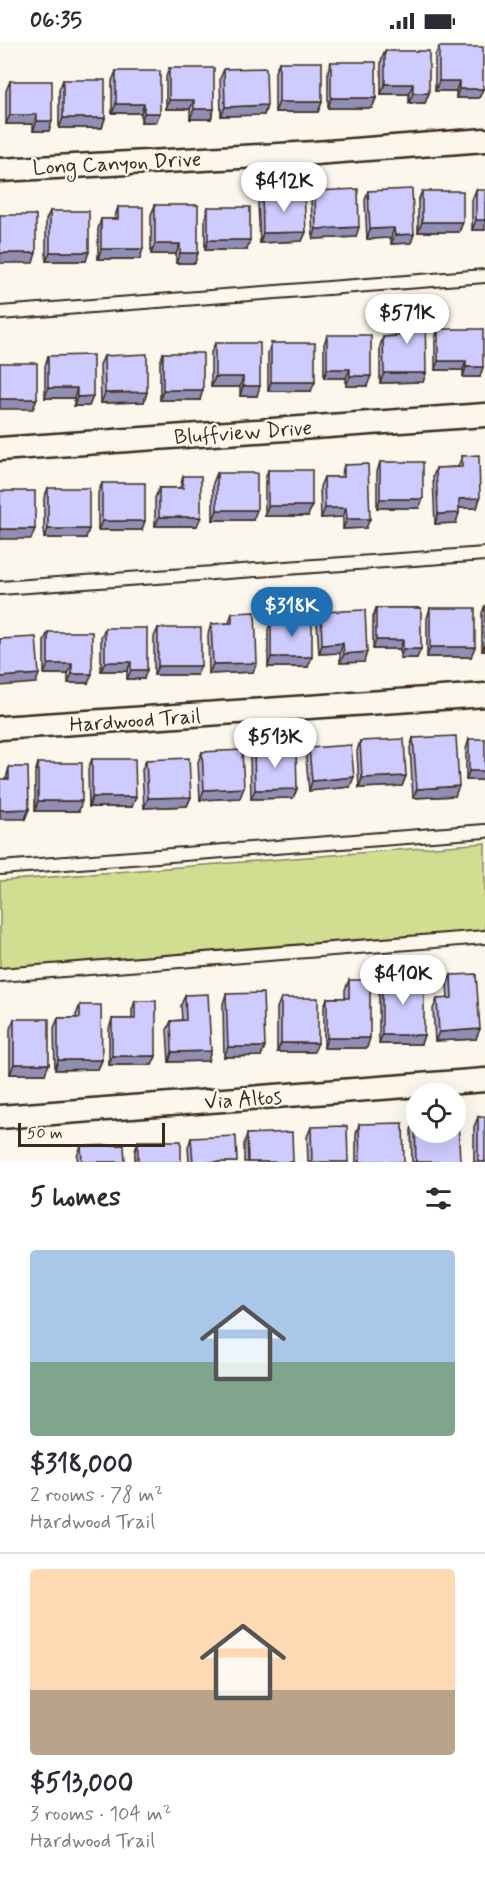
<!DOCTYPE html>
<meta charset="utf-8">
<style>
:root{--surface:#fff;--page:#f2f2f3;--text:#2b2b33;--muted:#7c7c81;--line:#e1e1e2;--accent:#1f6fb2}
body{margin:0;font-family:Mynerve,sans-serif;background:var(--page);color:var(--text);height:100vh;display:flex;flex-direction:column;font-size:22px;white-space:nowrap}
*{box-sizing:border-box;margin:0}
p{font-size:20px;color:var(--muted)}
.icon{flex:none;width:33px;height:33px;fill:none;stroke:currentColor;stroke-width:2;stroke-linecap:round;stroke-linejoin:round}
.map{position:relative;height:1120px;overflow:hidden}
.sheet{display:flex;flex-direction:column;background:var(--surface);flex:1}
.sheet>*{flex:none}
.buttons{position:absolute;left:406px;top:1041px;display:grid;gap:12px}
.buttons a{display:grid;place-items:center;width:60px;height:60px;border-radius:50%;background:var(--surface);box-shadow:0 6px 24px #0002;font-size:30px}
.scale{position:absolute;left:18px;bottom:15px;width:147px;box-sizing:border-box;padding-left:6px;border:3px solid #3b2a1e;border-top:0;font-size:16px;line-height:21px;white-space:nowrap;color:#3b2a1e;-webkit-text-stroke:4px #fbf7ec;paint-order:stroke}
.price{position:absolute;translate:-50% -51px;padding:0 14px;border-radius:21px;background:#fff;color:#222;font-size:20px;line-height:39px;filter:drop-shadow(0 2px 3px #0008)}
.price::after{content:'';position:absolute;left:50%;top:36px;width:18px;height:14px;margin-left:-9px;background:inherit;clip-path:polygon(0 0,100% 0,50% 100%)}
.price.active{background:var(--accent);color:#fff}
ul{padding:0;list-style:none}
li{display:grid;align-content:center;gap:12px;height:318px;padding:0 30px}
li+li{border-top:2px solid var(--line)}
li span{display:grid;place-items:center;height:186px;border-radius:6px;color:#555}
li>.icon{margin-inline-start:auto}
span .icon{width:108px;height:108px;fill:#fffc;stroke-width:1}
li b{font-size:26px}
h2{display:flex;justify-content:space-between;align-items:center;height:72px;padding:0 30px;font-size:26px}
.status{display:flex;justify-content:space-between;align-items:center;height:42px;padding:0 30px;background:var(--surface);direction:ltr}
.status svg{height:16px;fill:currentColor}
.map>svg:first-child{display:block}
.green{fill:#d1de91;stroke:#868458;stroke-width:1.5}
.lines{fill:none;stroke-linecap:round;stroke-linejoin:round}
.service-casing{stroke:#3b2a1e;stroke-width:16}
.minor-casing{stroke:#3b2a1e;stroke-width:27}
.service{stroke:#fbf7ec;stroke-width:12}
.minor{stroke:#fbf7ec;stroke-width:22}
.wall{fill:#b1afda;stroke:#3b2a1e;stroke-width:1.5}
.shaded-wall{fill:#908eb2;stroke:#3b2a1e;stroke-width:1.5}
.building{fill:#cecbfe;stroke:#3b2a1e;stroke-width:1.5}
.labels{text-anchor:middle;stroke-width:4.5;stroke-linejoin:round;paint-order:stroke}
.street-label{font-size:21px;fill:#3b2a1e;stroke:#fbf7ec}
</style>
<div class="status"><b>06:35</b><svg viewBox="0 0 49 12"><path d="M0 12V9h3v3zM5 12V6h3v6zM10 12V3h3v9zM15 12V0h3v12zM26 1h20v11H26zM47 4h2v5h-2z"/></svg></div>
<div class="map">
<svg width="485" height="1120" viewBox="0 0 485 1120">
<rect width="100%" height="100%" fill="#fbf7ec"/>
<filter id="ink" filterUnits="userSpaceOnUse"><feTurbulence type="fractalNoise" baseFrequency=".0167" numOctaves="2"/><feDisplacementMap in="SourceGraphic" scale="12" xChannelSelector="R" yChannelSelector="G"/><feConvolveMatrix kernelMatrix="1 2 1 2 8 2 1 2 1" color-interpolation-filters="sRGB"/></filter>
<g filter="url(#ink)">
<path class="green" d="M485,801v90l-485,38v-90z"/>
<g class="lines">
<g class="service-casing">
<path id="service" d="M0,271l485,-37
M0,546l485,-34
M0,826l485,-37
M0,933l485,-38"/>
</g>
<g class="minor-casing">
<path id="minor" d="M0,128l315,-17 170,-13
M0,407l485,-34
M0,686l485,-33
M0,1075l485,-37"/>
</g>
<use href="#service" class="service"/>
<use href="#minor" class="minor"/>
</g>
<path class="wall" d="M439,5l44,42 -4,9h-23v-7h-21v-35z
M385,9l44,42 -4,10h-16v-9h-28v-33z
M279,20l43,40 -4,10h-43v-40z
M331,20l45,36 -4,10h-44v-37z
M169,26l45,41 -3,10h-21v-10h-24v-32z
M224,27l43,36 -3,10 -43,1 -1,-37z
M116,29l44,42 -4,9h-15v-9h-29v-32z
M63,38l42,38 -3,10h-43v-38z
M10,39l42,40 -3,10h-16v-7h-27v-33z
M476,148l9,40h-13v-30z
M315,149l41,46 -43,2 -2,-39z
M368,149l46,43 -3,9 -20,1v-6l-24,1 -2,-39z
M422,149l41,31 -4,10h-41v-31z
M262,152l44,38 -4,9 -42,2 -2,-39z
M155,163l40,58h-19v-9h-25v-39z
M118,165l22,52h-42v-30l3,-10h14v-3z
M208,165l39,43h-42v-33z
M50,169l36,50h-40v-41z
M398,269l28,62 -3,9 -43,1v-37l3,-9 12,-1 -1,-16z
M438,287l42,48h-17v-7h-28v-32z
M327,293l40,51h-21v-8h-22v-34z
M215,301l42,53h-17v-9h-29v-34z
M271,301l40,48h-43v-38z
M163,311l37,47h-40v-37z
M48,314l45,40 -4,10h-15v-8h-29v-32z
M104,314l43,36 -3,10 -43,1 -1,-38z
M462,414l18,42 -3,10h-18l-3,15 -21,1 -2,-47 3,-9 22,-1z
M380,420l39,46h-42v-36z
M344,423l22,63 -23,1v-12l-22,1 -1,-31 4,-10h17z
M268,428l40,46h-43v-36z
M217,431l36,47h-40v-37z
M183,434l14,50h-42v-28l4,-10h21z
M102,441l40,47h-44v-37z
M48,446l38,50h-42v-40z
M485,563v46h-3v-38z
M376,566h45l-4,50h-17v-9h-27v-32z
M430,566l41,49h-44v-39z
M321,570l43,50 -24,1v-10l-21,1 -2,-32z
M232,571l21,59 -44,2 -1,-40 3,-10 18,-1z
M271,578l37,47h-40v-37z
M105,586l39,51h-17v-8h-26v-34z
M158,586l39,47h-43v-38z
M48,590l40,51h-20v-9h-24v-33z
M413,696l42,58 -42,2 -3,-50z
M469,697l16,41h-19v-31z
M360,699l46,35 -4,10 -43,2 -2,-37z
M254,706l43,41 -4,9 -42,1 -1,-41z
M309,706l41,39 -41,4 -3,-33z
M202,710l38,46 -40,2 -2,-38z
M92,717l40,48h-43l-1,-38z
M146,718l45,37 -4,9 -43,2 -2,-38z
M38,721l41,48h-44v-38z
M9,725l20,42 -4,10 -19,-40z
M451,933l25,64 -41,2 -2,-32 4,-10h11l-1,-15z
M382,934l42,59 -3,9h-42v-58z
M349,938l18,68h-43v-41l3,-9h18v-8z
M226,952l35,62 -37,1 -1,-53z
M185,953l23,66 -39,1 -2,-32 4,-9 11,-1 -1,-15z
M281,956l33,54h-37v-44z
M135,959l21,55 -4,9h-43v-36l3,-10h20v-9z
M80,963l22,55 -4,9 -43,1 -1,-42 4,-10h18v-3z
M14,977l31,55h-35v-45z
M478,1075l7,45h-11v-35z
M415,1078l45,42h-48l-1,-32z
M359,1082l45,38h-48v-28z
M311,1085l37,35h-40l-1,-25z
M247,1092l46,28h-49v-18z
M191,1096l46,24h-48l-1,-15z
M138,1099l43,21h-46v-11z
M81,1104l44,16h-47l-1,-6z"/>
<path class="shaded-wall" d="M439,39h20l-3,10h-21z
M385,42h28l-4,10h-28z
M459,47h24l-4,9h-23z
M413,51h16l-4,10h-16z
M331,56h45l-4,10h-44z
M169,58h25l-4,9h-24z
M279,60h43l-4,10h-43z
M116,62h28l-3,9h-29z
M267,63l-3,10 -43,1 4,-9z
M194,67h20l-3,10h-21z
M144,71h16l-4,9h-15z
M10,73h27l-4,9h-27z
M63,76h42l-3,10h-43z
M37,79h15l-3,10h-16z
M476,178h9v10h-13z
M422,180h41l-4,10h-41z
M359,185l-3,10 -43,2 3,-10z
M394,186l-3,10 -24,1 3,-10z
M306,190l-4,9 -42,2 3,-10z
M414,192l-3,9 -20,1 4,-9z
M208,198h42l-3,10h-42z
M155,202h25l-4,10h-25z
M101,207h42l-3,10h-42z
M50,210h39l-3,9h-40z
M0,211h36l-3,10h-33z
M180,211h18l-3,10h-19z
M438,319h28l-3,9h-28z
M466,325h17l-3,10h-17z
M327,327h23l-4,9h-22z
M384,331h42l-3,9 -43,1z
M350,334h21l-4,10h-21z
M215,335h28l-3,10h-29z
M271,340h44l-4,9h-43z
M243,344h17l-3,10h-17z
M48,346h29l-3,10h-29z
M163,348h40l-3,10h-40z
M147,350l-3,10 -43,1 4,-10z
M93,354l-4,10h-15l3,-9z
M0,357h37l-4,10h-33z
M480,456l-3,10h-22l4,-9z
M380,457h43l-4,9h-42z
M268,464h44l-4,10h-43z
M325,466h21l-3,9 -22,1z
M217,468h40l-4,10h-40z
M459,471l-3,10 -21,1 3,-10z
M159,475h42l-4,9h-42z
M347,477h23l-4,9 -23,1z
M102,479h43l-3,9h-44z
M0,487h35l-4,10h-31z
M48,487h41l-3,9h-42z
M376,598h27l-3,9h-27z
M343,601l-3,10 -21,1 3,-9z
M485,601v8h-3z
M430,605h45l-4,10h-44z
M403,607h18l-4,9h-17z
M367,610l-3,10 -24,1 4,-9z
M271,615h41l-4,10h-40z
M105,620h26l-4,9h-26z
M257,621l-4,9 -44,2 4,-10z
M48,622h24l-4,10h-24z
M158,624h43l-4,9h-43z
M131,628h16l-3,9h-17z
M39,632l-3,9 -36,3v-9z
M72,632h20l-4,9h-20z
M469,729h16v9h-19z
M406,734l-4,10 -43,2 3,-10z
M354,735l-4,10 -41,4 3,-10z
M459,744l-4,10 -42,2 4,-9z
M244,746l-4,10 -40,2 4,-10z
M297,747l-4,9 -42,1 4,-9z
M92,755h44l-4,10h-43z
M191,755l-4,9 -43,2 4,-10z
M38,759h44l-3,10h-44z
M29,767l-4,10h-25v-9z
M480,987l-4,10 -41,2 4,-9z
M382,993h42l-3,9h-42z
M327,996h43l-3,10h-43z
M281,1001h37l-4,9h-37z
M228,1005h37l-4,9 -37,1z
M211,1009l-3,10 -39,1 3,-10z
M112,1014h44l-4,9h-43z
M58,1018h44l-4,9 -43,1z
M14,1022h35l-4,10h-35z"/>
<path class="building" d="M439,5h44v42h-24v-8h-20z
M385,9h44v42h-16v-9h-28z
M279,20h43v40h-43z
M331,20h45v36h-45z
M169,26h45v41h-20v-9h-25z
M266,26l1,37 -42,2 -1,-38z
M116,29h44v42h-16v-9h-28z
M63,38h42v38h-42z
M10,39h42v40h-15v-6h-27z
M358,147l1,38 -43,2 -1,-38z
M412,147l2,45 -19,1 -1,-7 -24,1 -2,-38z
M476,148h9v30h-9z
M422,149h41v31h-41z
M304,150l2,40 -43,1 -1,-39z
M155,163h43v48h-18v-9h-25z
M118,165h25v42h-42v-30h17z
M208,165h42v33h-42z
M50,169h39v41h-39z
M0,173h36v38h-36z
M425,268l1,63h-42l-1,-36 15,-1v-25z
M438,287h45v38h-17v-6h-28z
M327,293h44v41h-21v-7h-23z
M215,301h45v43h-17v-9h-28z
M271,301h44v39h-44z
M163,311h40v37h-40z
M147,312v38l-42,1 -1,-37z
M93,313v41l-16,1v-9h-29v-32z
M0,321h37v36h-37z
M479,413l1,43 -21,1v14l-21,1 -2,-46 26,-1v-11z
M380,420h43v37h-43z
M368,422l2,55h-23l-1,-11h-21l-1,-31h20v-12z
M268,428h44v36h-44z
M217,431h40v37h-40z
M183,434h18v41h-42v-29h24z
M102,441h43v38h-43z
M48,446h41v41h-41z
M0,449h35v38h-35z
M376,566h45v41h-18v-9h-27z
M430,566h45v39h-45z
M365,568l2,42 -23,2 -1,-11 -21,2 -1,-33z
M255,570l2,51 -44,1 -2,-40 21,-1v-10z
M271,578h41v37h-41z
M105,586h42v42h-16v-8h-26z
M158,586h43v38h-43z
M48,590h44v42h-20v-10h-24z
M36,595l3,37 -39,3v-38z
M456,694l3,50 -42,3 -4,-51z
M404,697l2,37 -44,2 -2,-37z
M469,697h16v32h-16z
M351,703l3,32 -42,4 -3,-33z
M254,706h42l1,41 -42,1z
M242,708l2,38 -40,2 -2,-38z
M189,716l2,39 -43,1 -2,-38z
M92,717h43l1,38h-44z
M38,721h44v38h-44z
M9,725h19l1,42 -29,1v-31h9z
M476,932l4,55 -41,3 -2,-33 15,-1 -1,-23z
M382,934h42v59h-42z
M349,938h21v58h-43v-40h22z
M263,951l2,54h-37l-2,-53z
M208,952l3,57 -39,1 -1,-31 15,-1 -1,-25z
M281,956h37v45h-37z
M135,959h21v55h-44v-37h23z
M80,963h21l1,55h-44v-42h22z
M14,977h35v45h-35z
M478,1075h7v45h-7z
M456,1077h2l2,43h-44l-1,-42h2v12h39z
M403,1081l1,39h-20v-1l-24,1 -1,-38z
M347,1084l1,36h-36l-1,-35z
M292,1090l1,30h-45l-1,-28z
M236,1094l1,26h-44l-2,-24z
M138,1099h43v21h-43z
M124,1103l1,17h-43l-1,-16z"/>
</g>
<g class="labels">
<g class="street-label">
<text transform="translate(117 121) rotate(-3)" y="7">Long Canyon Drive</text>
<text transform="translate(243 390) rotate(-4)" y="7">Bluffview Drive</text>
<text transform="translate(135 678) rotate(-4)" y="7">Hardwood Trail</text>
<text transform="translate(243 1057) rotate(-4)" y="7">Via Altos</text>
</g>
</g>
</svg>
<div class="buttons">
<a><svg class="icon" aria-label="locate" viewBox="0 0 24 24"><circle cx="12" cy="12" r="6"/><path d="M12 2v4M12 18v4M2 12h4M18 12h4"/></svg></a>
</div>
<div class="scale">50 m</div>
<b class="price" style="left:284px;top:171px">$412K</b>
<b class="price" style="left:407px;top:303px">$571K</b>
<b class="price active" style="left:292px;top:596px">$318K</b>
<b class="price" style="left:275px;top:727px">$513K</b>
<b class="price" style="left:403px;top:964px">$410K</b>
</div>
<section class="sheet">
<h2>5 homes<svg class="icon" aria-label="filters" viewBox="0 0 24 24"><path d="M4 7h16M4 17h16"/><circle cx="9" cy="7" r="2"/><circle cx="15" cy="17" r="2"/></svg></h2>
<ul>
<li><span style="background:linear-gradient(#a9c7e8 60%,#7fa58c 0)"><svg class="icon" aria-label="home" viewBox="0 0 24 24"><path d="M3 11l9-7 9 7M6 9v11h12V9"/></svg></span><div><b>$318,000</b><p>2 rooms · 78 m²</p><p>Hardwood Trail</p></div></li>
<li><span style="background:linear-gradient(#ffd9b3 65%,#b9a48a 0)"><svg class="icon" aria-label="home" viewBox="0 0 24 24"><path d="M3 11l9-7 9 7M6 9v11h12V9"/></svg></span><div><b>$513,000</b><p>3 rooms · 104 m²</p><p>Hardwood Trail</p></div></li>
</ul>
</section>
